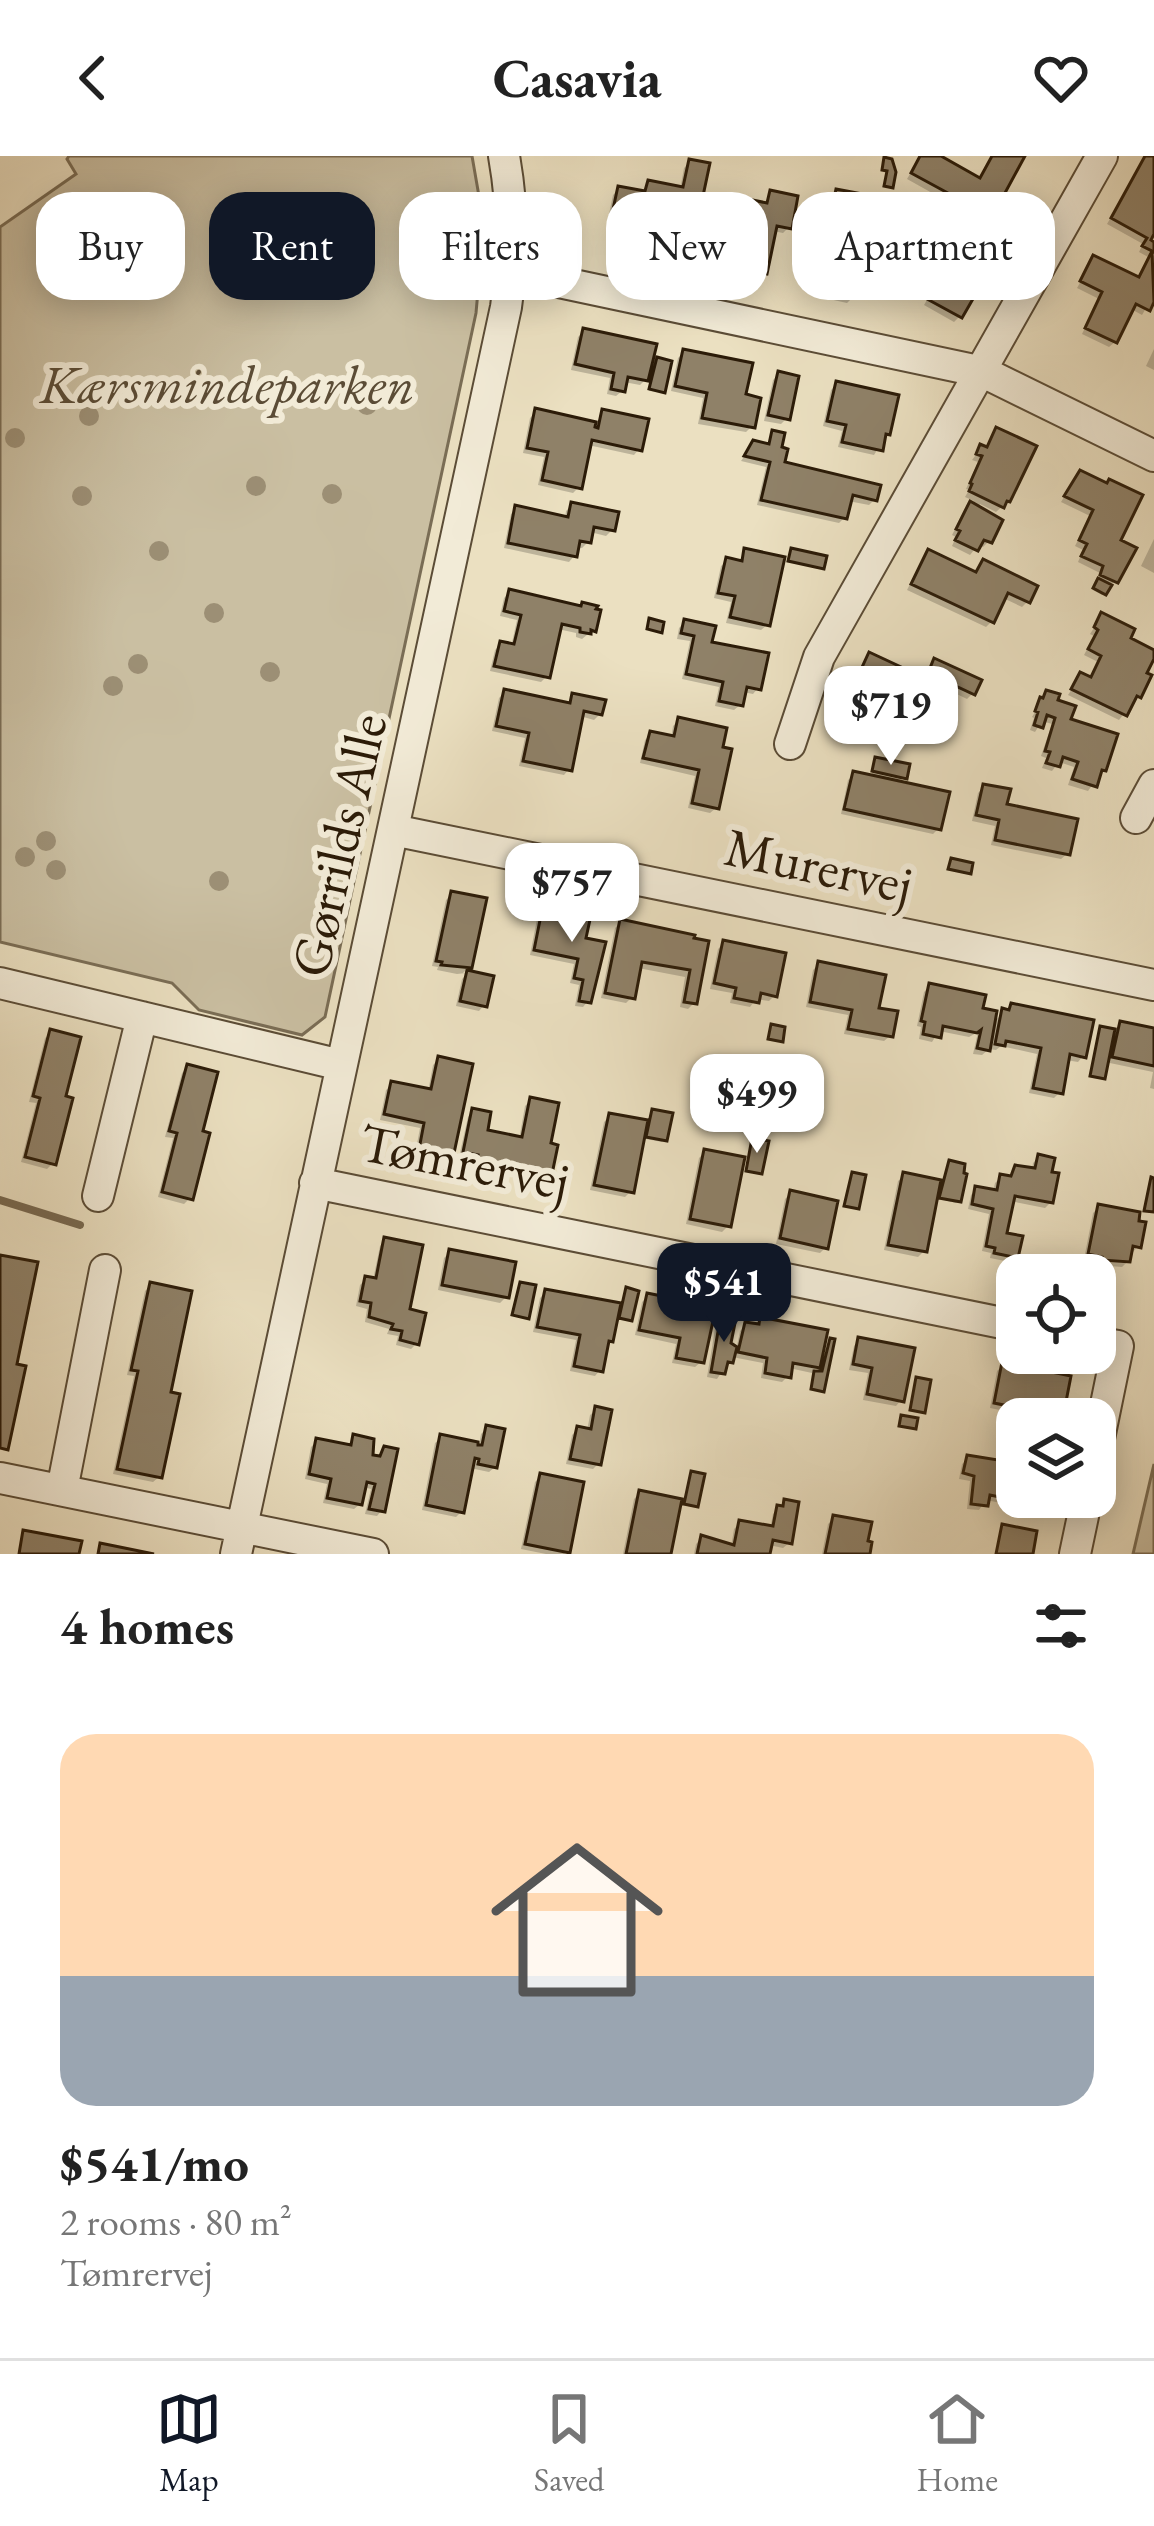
<!DOCTYPE html>
<meta charset="utf-8">
<style>
:root{--surface:#fff;--page:#f2f2f2;--text:#222;--muted:#767676;--line:#e0e0e0;--accent:#111827}
body{margin:0;font-family:"EB Garamond",serif;background:var(--page);color:var(--text);height:100vh;display:flex;flex-direction:column;font-size:45px;white-space:nowrap}
*{box-sizing:border-box;margin:0}
p{font-size:39px;color:var(--muted)}
.icon{flex:none;width:66px;height:66px;fill:none;stroke:currentColor;stroke-width:2;stroke-linecap:round;stroke-linejoin:round}
.map{position:relative;height:1398px;overflow:hidden}
.side{display:flex;flex-direction:column;background:var(--surface);flex:1}
.side>*{flex:none}
.hud{position:absolute;left:36px;top:36px;width:1083px;height:108px;display:flex;gap:24px}
.controls{position:absolute;left:996px;top:1098px;display:grid;gap:24px}
.controls a{display:grid;place-items:center;width:120px;height:120px;border-radius:24px;background:var(--surface);box-shadow:0 6px 30px #0003;font-size:60px}
.price{position:absolute;translate:-50% -102px;padding:0 27px;border-radius:24px;background:#fff;color:#222;font-size:39px;line-height:78px;filter:drop-shadow(0 3px 6px #0008)}
.price::after{content:'';position:absolute;left:50%;top:72px;width:36px;height:27px;margin-left:-18px;background:inherit;clip-path:polygon(0 0,100% 0,50% 100%)}
.price.on{background:var(--accent);color:#fff}
ul{padding:0;list-style:none}
li{display:grid;align-content:center;gap:24px;height:636px;padding:0 60px}
li span{display:grid;place-items:center;height:372px;border-radius:36px;color:#555}
li>.icon{margin-inline-start:auto}
span .icon{width:216px;height:216px;fill:#fffc;stroke-width:1}
li b{font-size:51px}
h2{display:flex;justify-content:space-between;align-items:center;height:144px;padding:0 60px;font-size:51px}
.chip{padding:0 42px;border-radius:36px;background:var(--surface);box-shadow:0 6px 30px #0003;font-size:42px;line-height:108px}
.chip.on{background:var(--accent);color:#fff}
header{display:flex;justify-content:space-between;align-items:center;height:156px;padding:0 60px;background:var(--surface);font-size:54px;font-weight:700}
.tabs{display:flex;justify-content:space-around;align-items:center;height:168px;border-top:3px solid var(--line);background:var(--surface);font-size:33px;color:var(--muted)}
.tabs a{display:grid;justify-items:center;gap:6px}
.tabs .on{color:var(--accent)}
.map>svg:first-child{display:block}
.green{fill:#cabfa2;stroke:#7a6d55;stroke-width:3}
.shadow{fill:#0003}
.lines{fill:none;stroke-linecap:round;stroke-linejoin:round}
.stream{stroke:#776951;stroke-width:8}
.building{fill:#8f8168;stroke:#2b1b08;stroke-width:3}
.minor-casing{stroke:#5b4c36;stroke-width:34}
.minor{stroke:#f2ebd7;stroke-width:30}
.tree{fill:#9c8f75}
.labels{text-anchor:middle;stroke-width:12;stroke-linejoin:round;paint-order:stroke}
.park-label{font-size:54px;font-style:italic;fill:#5b4c36;stroke:#f2ebd7}
.street-label{font-size:54px;fill:#2b1b08;stroke:#f2ebd7}
</style>
<header><svg class="icon" aria-label="back" viewBox="0 0 24 24"><path d="M15 5l-7 7 7 7"/></svg>Casavia<svg class="icon" aria-label="heart" viewBox="0 0 24 24"><path d="M12 20l-8-8c-3-5 5-10 8-4 3-6 11-1 8 4z"/></svg></header>
<div class="map">
<svg width="1154" height="1398" viewBox="0 0 1154 1398">
<rect width="100%" height="100%" fill="#ebe0c1"/>
<filter id="stains"><feTurbulence type="fractalNoise" baseFrequency=".00167" numOctaves="4"/><feColorMatrix values="0 0 0 0 .2 0 0 0 0 .09 0 0 0 0 .02 0 0 0 .5 -.17"/></filter>
<radialGradient id="worn" r=".72"><stop offset=".6" stop-color="#630" stop-opacity="0"/><stop offset="1" stop-color="#630" stop-opacity=".3"/></radialGradient>
<path class="green" d="M69,0h403l12,69 -8,88 -151,704 -23,18 -103,-25 -27,-27 -172,-41v-715l76,-53 -9,-15z
M1154,1308v90h-21z"/>
<path class="shadow" d="M934,0l45,24 13,-24h30l-33,59 -9,9 -21,93 -5,5 -30,-17 31,-54 -16,-10 6,-11 -15,-9 12,-16 15,7 2,-4 -52,-29 13,-22z
M1146,0l8,1v71l-7,13 7,4 -5,8 5,3v39l-12,20 -11,-6 -16,33 -6,5 -27,-13 17,-35 -22,-11 17,-30 44,22 12,-22 -11,-6 4,-8 -36,-20z
M690,6l7,47 -6,6 -13,-3 -11,48 -5,5 -34,-7 7,-33 -27,-6 5,-24 6,-6 23,5 7,-11 31,7 4,-22z
M837,36l25,64 -6,6 -37,-8 13,-56z
M771,38l18,33 -6,6 -10,-2 -9,42 -6,5 -33,-6 8,-39 -15,-4 5,-25 6,-6 35,8z
M822,111l31,30 -6,6 -36,-8 5,-23z
M584,175l64,39 9,-10 5,32 -13,-1 4,-19 -13,13 -16,-3 -2,9 -6,5 -9,-2 3,-16 -39,-8 7,-33z
M1154,193v21l-8,-4z
M684,196l59,45 9,29 -6,6 -48,-8 5,-26 -32,-7 7,-33z
M779,218l8,44 -6,6 -17,-3 9,-41z
M837,228l50,50 -13,21 -36,-8 4,-16 -19,-5 8,-36z
M536,256l60,13 7,-12 36,36 -5,6 -46,-10 -9,42 -6,6 -35,-8 6,-28 -21,-4 7,-35z
M997,274l11,71 -12,11 -16,-8 -2,5 11,32 -6,6 -5,-2 -8,10 -18,-9 4,-9 -4,-2 13,-25 9,-9 -9,-4 4,-7 -3,-1 12,-27 -6,-2 9,-12 4,2z
M773,278l9,30 93,35 -6,6 -21,-4 -3,16 -6,6 -82,-18 9,-38 -25,-6 12,-17 13,2z
M1075,323l31,7 11,56 -1,39 -8,5 -6,9 -9,-5 7,-17 -22,-11 5,-12 -8,-4 15,-30 -29,-14z
M572,349l40,25 -6,6 -16,-4 -2,10 -6,6 -6,-1 -2,9 -5,6 -65,-14 7,-34 5,-5 49,10 1,-8z
M1154,383v34l-13,-7z
M745,395l22,74 -6,5 -35,-7 5,-21 -17,-4 7,-32 6,-5 11,2z
M928,396l47,22 8,-11 44,39 -5,5 -19,-9 -12,24 -5,5 -79,-37 16,-32z
M510,436l83,38 -11,9 -6,-2v-4l-18,-4 -11,47 -6,6 -51,-11 5,-21 6,-6 10,3 6,-27 -17,-4 4,-18z
M1102,460l25,23 11,57 -19,24 -51,-25 13,-20 8,5 9,-18 -14,-7 10,-19 -4,-2z
M685,466l73,66 -5,6 -10,-2 -3,13 -6,5 -19,-4 4,-19 -37,-8 8,-38 -13,-2 2,-11z
M870,500l53,24 12,-18 38,31 -6,6 -25,-12 -15,33 -6,6 -71,-33 14,-32z
M505,536l61,13 7,-9 27,18 -6,6 -14,-4 -11,53 -5,6 -45,-9 6,-28 -33,-7 7,-33z
M1047,537l56,77 -15,21 -20,-6 6,-18 -15,-5 -7,9 -10,-3 4,-10 -5,-2 11,-32 -10,-3 -7,11 -5,-2 4,-12 -2,-1z
M679,564l37,88 -6,5 -22,-5 7,-32 -55,-13 5,-23 6,-6 20,5 2,-13z
M874,606l30,15 -6,7 41,44 -6,6 -92,-20 7,-34 6,-5 17,3z
M984,631l20,19 63,48 -6,5 -70,-14 4,-19 -23,-5 6,-28z
M452,738l17,73 -6,6h3l-9,1 -20,-4 1,-3 -6,-1 14,-66z
M544,752l39,33 5,60 -5,6 -8,-1 4,-21 -9,-2 4,-19 -44,-9 8,-41z
M621,766l70,15 3,66 -6,6 -8,-2 5,-30 -47,-9 -6,29 -6,6 -25,-5 14,-70z
M724,787l51,52 -6,6 -13,-2 -6,8 -20,-4 2,-10 -22,-4 8,-40z
M819,808l56,46 15,26 -6,5 -40,-7 4,-19 -42,-8 7,-37z
M468,817l16,32 -5,6 -23,-5 6,-27z
M930,830l49,24 13,13 20,-17 71,50 -5,6 -12,-2 -6,32 -6,6 -25,-5 8,-39 -36,-8 -5,4 -7,-1 -7,6 -9,-1 5,-22 -9,5 -30,-6 -7,11 -13,-3 2,-12 -4,-1 7,-34z
M1121,868l33,7v58l-4,-1 3,-16 -48,-10 -3,15h-12l9,-46 2,-2 13,3z
M51,877l12,65 -10,65 -6,6 -26,-7 15,-59 -7,-1 16,-64z
M439,903l9,111 -6,6 -30,-6 8,-42 -40,-8 6,-30 6,-5 36,7 5,-27z
M188,911l11,66 -9,65 -6,6 -26,-7 15,-59 -8,-1 17,-64z
M531,944l16,45 1,33 -6,5 -70,-14 2,-8 -15,-4 9,-40 5,-6 11,21 35,8 6,-34z
M610,960l39,8 15,16 -2,2 -21,-4 -10,53 -6,6 -35,-7 14,-68z
M705,996l23,74 -6,6 -36,-8 13,-66z
M1039,1001l12,45 -6,6 -35,-7 -7,34 13,21 -6,6 -20,-4 1,-5 -9,-2 7,-37 -21,-5 3,-14 5,-6 17,3 2,-9 6,-6 7,2 8,-11 16,2 1,-7z
M950,1008l8,37 -2,2 -21,-5 -11,53 -6,6 -34,-7 14,-69 6,-5 39,8z
M791,1037l35,54 -6,6 -44,-9 9,-45z
M1099,1051l39,39 -5,6 -4,-1 -1,10 -6,6 -25,-2 1,-3 -14,-3 9,-46z
M385,1085l32,102 -6,6 -15,-4 2,-9 -11,-2 2,-5 -24,-7 2,-13 -11,-3 4,-21 6,-6 7,1 7,-34z
M450,1096l56,45 -6,6 -62,-13 6,-32z
M151,1129l17,109 -9,83 -6,5 -40,-8 21,-98 -7,-1 18,-84z
M626,1135l4,28 -2,2 -13,-3 -15,52 -5,6 -25,-5 6,-31 -43,-8 7,-34 6,-6 75,15z
M648,1140l53,66 -6,5 -23,-4 4,-19 -41,-9 7,-33z
M722,1162l5,26 9,6 4,-19 6,-6 9,2 6,-7 56,47 -5,6 -23,-5 -1,8 -6,6 -21,-4 2,-15 -31,-6 -15,22 -10,-2 9,-54z
M859,1184l42,60 -5,6 -33,-6 5,-27 -19,-3 5,-24z
M1003,1209l57,50 -4,4h-11l-55,-11 7,-37z
M596,1254l2,54 -5,5 -27,-5 6,-29 6,-6 9,2 3,-16z
M487,1272l8,39 -6,5 -19,-4 -8,43 -6,6 -34,-7 13,-67 6,-5 38,7 2,-11z
M354,1282l15,19 9,2 7,-9 -3,60 -5,6 -12,-2 6,-25 -8,-2 -3,17 -6,5 -31,-6 4,-19 -22,-5 6,-32 6,-6 30,7z
M968,1303l49,7v31h25l-2,7 -5,6 -49,-10 -7,10 -12,-1 3,-28 -11,-2 3,-15z
M692,1319l3,30 -2,2 -15,-3 -10,50h-45l11,-55 6,-6 44,10z
M541,1320l26,75 -3,3h-18l-25,-5 14,-67z
M785,1346l4,41 -6,5 -14,-3 -2,9h-73l2,-10 6,-6 29,9 3,-18 6,-6 30,6 3,-15z
M834,1362l32,36h-44l6,-30z"/>
<g class="lines">
<path class="stream" d="M0,1044l80,25"/>
</g>
<path class="building" d="M920,0h21l39,22 12,-22h33l-33,61 -81,-44z
M1145,0h9v78l-3,6 3,2v10l-12,-6 5,-8 -36,-20z
M884,1l8,2 4,13 -3,16 -9,-2 3,-15 -5,-1z
M689,3l21,4 -10,47 -18,-3 -12,54 -38,-8 7,-33 -27,-6 6,-28 27,5 3,-11 35,7z
M836,33l42,8 -13,61 -42,-9z
M770,34l28,6 -6,33 -15,-3 -10,48 -38,-8 8,-39 -15,-3 6,-29 39,8z
M1006,40l17,9 -16,30 -17,-10z
M941,45l47,24 -7,13 20,12 -39,68 -35,-19 31,-55 -16,-9 7,-12 -15,-8z
M1152,95l2,51 -4,9 -14,-7 -19,39 -32,-15 17,-36 -22,-11 13,-26 46,22z
M821,107l41,9 -6,26 -41,-8z
M583,172l74,16 -9,37 -20,-4 -3,15 -14,-3 3,-16 -39,-9z
M683,193l70,14 -7,31 15,4 -6,30 -53,-10 5,-25 -32,-7z
M657,201l15,4 -7,32 -16,-4z
M778,215l21,5 -9,44 -22,-5z
M836,225l63,14 -9,40 -4,-1 -3,17 -41,-9 4,-17 -19,-4z
M535,252l61,14 -1,5 3,1 4,-19 47,10 -7,32 -50,-11 -10,49 -40,-9 6,-28 -21,-4z
M996,271l41,19 -27,56 -3,-1 -3,7 -35,-17 3,-7 -2,-1 12,-27 -6,-2 4,-10 7,3z
M772,274l13,3 -3,14 6,2 -3,13 96,23 -4,16 -24,-6 -6,24 -86,-19 9,-38 -26,-6 9,-16 16,4z
M1080,314l27,13 2,-4 34,16 -22,45 16,8 -19,35 -18,-8 3,-9 -22,-10 6,-12 -8,-4 14,-30 -29,-14z
M970,345l33,19 -11,23 -8,-3 -6,11 -23,-11 5,-9 -4,-2z
M571,346l48,10 -4,19 -21,-4 -3,16 -11,-2 -3,16 -69,-14 7,-38 53,12z
M744,392l41,9 -15,69 -40,-9 5,-21 -17,-3 8,-36 16,4z
M791,392l36,8 -3,13 -36,-8z
M928,393l48,23 7,-13 55,27 -8,17 -22,-10 -14,30 -83,-39z
M1098,422l14,7 -6,10 -13,-7z
M509,433l72,17 1,-4 16,4 -2,3 5,1 -5,22 -5,-2v4l-11,-2v-4l-18,-4 -12,54 -56,-12 6,-25 14,3 7,-29 -17,-4z
M1101,456l34,17 -4,9 23,12v9l-7,14 5,2 -11,23 -4,-2 -10,20 -56,-27 9,-17 11,5 10,-21 -13,-7 10,-19 -4,-3z
M649,462l15,4 -2,11 -15,-4z
M684,463l32,7 -4,16 57,11 -8,37 -14,-3 -4,19 -24,-5 4,-19 -37,-8 8,-38 -13,-3z
M869,496l77,36 -16,34 -77,-35z
M934,502l48,22 -7,15 -47,-22z
M504,533l66,14 2,-10 34,7 -4,15 -18,-4 -12,60 -49,-10 6,-28 -33,-7z
M1046,534l14,4 -2,6 18,6 -5,13 47,15 -12,37 -4,-1 -5,17 -25,-8 6,-17 -15,-5 -3,10 -14,-4 4,-11 -5,-1 10,-33 -8,-3 -4,13 -9,-3 4,-13 -3,-1 5,-14 3,1z
M678,561l49,11 -4,19 9,2 -13,60 -27,-6 7,-33 -56,-12 7,-27 24,5z
M875,601l35,7 -3,15 -35,-8z
M853,615l97,21 -9,38 -97,-21z
M983,628l28,5 -4,15 71,15 -8,36 -75,-15 4,-20 -23,-5z
M951,702l22,5 -2,11 -23,-5z
M451,735l36,7 -15,70 -31,-3 1,-3 -6,-1z
M543,749l48,10 -5,23 20,4 -15,61 -12,-2 4,-21 -9,-2 4,-19 -44,-9z
M620,763l75,16 -1,3 15,3 -12,63 -13,-2 6,-32 -48,-8 -7,37 -30,-6z
M723,784l63,13 -9,44 -16,-4 -2,10 -25,-5 2,-10 -22,-5z
M818,805l68,14 -7,33 19,3 -5,26 -45,-8 4,-19 -42,-8z
M467,814l27,6 -7,31 -27,-6z
M929,827l57,12 -3,13 14,3 -7,40 -13,-3 4,-18 -4,3 -34,-7 -2,12 -18,-4 2,-12 -4,-1z
M1011,847l83,17 -8,38 -16,-4 -7,40 -30,-6 8,-40 -35,-7 -1,5 -10,-2 7,-36 7,2z
M1120,865l34,7v38l-42,-9z
M771,868l14,3 -2,15 -15,-3z
M1100,870l15,3 -10,50 -15,-3z
M50,873l31,8 -15,59 7,2 -17,67 -31,-8 15,-59 -7,-2z
M438,900l35,8 -23,108 -34,-7 8,-42 -40,-9 7,-33 40,8z
M187,908l31,8 -15,59 7,2 -17,67 -31,-8 15,-59 -8,-2z
M756,921l17,1 -1,11 -17,-1z
M530,941l29,6 -8,40 7,2 -7,34 -75,-15 2,-9 -15,-3 9,-44 19,4 -3,18 34,7z
M652,953l21,4 -6,28 -21,-4z
M609,957l39,7 -14,73 -40,-8z
M752,982l17,3 -7,33 -16,-3z
M704,993l41,8 -14,70 -41,-8z
M1038,998l17,4 -3,14 7,1 -6,30 -38,-7 -8,37 16,3 -5,22 -24,-5 1,-5 -9,-2 7,-37 -21,-5 3,-18 22,4 3,-16 11,2 4,-11 20,3z
M949,1004l16,4 -1,9 3,1 -6,28 -22,-4z
M852,1016l14,3 -7,34 -15,-3z
M903,1016l38,8 -14,72 -39,-7z
M1151,1021l3,1v34l-10,-1z
M790,1034l48,11 -10,48 -48,-11z
M1098,1048l42,8 -1,9 7,1 -5,26 -8,-2 -3,16 -29,-2 1,-3 -14,-3z
M384,1081l39,8 -13,64 16,4 -7,32 -19,-5 2,-9 -11,-2 2,-5 -24,-7 2,-14 -11,-2 5,-25 11,2z
M449,1093l67,13 -7,36 -67,-13z
M0,1099l38,7 -21,102 9,2 -18,84 -8,-2z
M150,1126l42,9 -21,101 9,2 -18,84 -45,-9 21,-98 -7,-1z
M520,1126l16,3 -7,34 -17,-4z
M626,1131l13,4 -7,30 -13,-3z
M545,1133l76,14 -8,39 -4,-1 -6,31 -29,-6 6,-31 -43,-8z
M647,1137l69,14 -12,56 -28,-5 4,-20 -41,-8z
M721,1158l15,4 -5,25 6,4 -4,16 -5,-1 -3,12 -14,-2z
M760,1161l68,13 -8,38 -27,-5 -2,15 -26,-5 2,-15 -29,-6 7,-30 14,2z
M858,1181l57,11 -11,54 -37,-8 5,-26 -19,-4z
M830,1182l5,1 -11,53 -13,-3 3,-18h8z
M1002,1206l69,14 -8,41 -69,-14z
M916,1221l15,3 -6,33 -15,-3z
M595,1250l17,4 -11,55 -31,-6 7,-33 14,3z
M901,1259l17,3 -2,11 -17,-3z
M486,1269l19,4 -8,39 -19,-4 1,-5 -4,-1 -11,55 -38,-8 14,-71 38,8v3h4z
M353,1278l21,5 -1,16 7,1 4,-10 14,3 -13,63 -16,-3 6,-25 -8,-2 -5,23 -35,-7 4,-19 -22,-5 7,-36 35,7z
M967,1299l50,8v34h28l-2,9 -53,-11 -2,11 -17,-2 3,-28 -11,-3z
M691,1315l14,3 -7,33 -14,-3z
M540,1317l44,9 -14,71 -45,-9z
M639,1334l43,9 -11,55h-45z
M784,1343l15,3 -7,42 -19,-4 -3,14h-73l4,-19 33,10 5,-25 34,6 4,-21 6,1z
M833,1359l39,7 -4,19 4,1 -2,12h-45z
M1002,1368l35,7 -4,23h-37z
M23,1374l59,11 -3,13h-60z
M100,1387l54,11h-56z"/>
<g class="lines">
<g class="minor-casing">
<path id="minor" d="M512,116l471,100 171,84
M790,588l29,-87 283,-501
M1136,662l18,-33
M393,674l761,155
M0,827l341,82
M315,1027l702,143
M98,1040l44,-179
M1095,1186l23,4 -23,112
M0,1322l373,76
M62,1334l43,-220
M236,1398l270,-1247c8,-51 7,-100 -2,-151
M1075,1398l12,-57"/>
</g>
<use href="#minor" class="minor"/>
</g>
<g class="tree">
<circle cx="367" cy="249" r="10"/>
<circle cx="89" cy="260" r="10"/>
<circle cx="15" cy="282" r="10"/>
<circle cx="256" cy="330" r="10"/>
<circle cx="332" cy="338" r="10"/>
<circle cx="82" cy="340" r="10"/>
<circle cx="159" cy="395" r="10"/>
<circle cx="214" cy="457" r="10"/>
<circle cx="138" cy="508" r="10"/>
<circle cx="270" cy="516" r="10"/>
<circle cx="113" cy="530" r="10"/>
<circle cx="46" cy="685" r="10"/>
<circle cx="25" cy="701" r="10"/>
<circle cx="56" cy="714" r="10"/>
<circle cx="219" cy="725" r="10"/>
</g>
<g class="labels">
<g class="park-label">
<text x="227" y="247">Kærsmindeparken</text>
</g>
<g class="street-label">
<text transform="translate(338 689) rotate(-77)" y="19">Gørrilds Alle</text>
<text transform="translate(819 709) rotate(12)" y="19">Murervej</text>
<text transform="translate(465 1005) rotate(11)" y="19">Tømrervej</text>
</g>
</g>
<rect width="100%" height="100%" filter="url(#stains)"/>
<rect width="100%" height="100%" fill="url(#worn)"/>
</svg>
<div class="controls">
<a><svg class="icon" aria-label="locate" viewBox="0 0 24 24"><circle cx="12" cy="12" r="6"/><path d="M12 2v4M12 18v4M2 12h4M18 12h4"/></svg></a>
<a><svg class="icon" aria-label="layers" viewBox="0 0 24 24"><path d="M12 4l9 5-9 5-9-5zM3 14l9 5 9-5"/></svg></a>
</div>
<b class="price" style="left:891px;top:612px">$719</b>
<b class="price" style="left:572px;top:789px">$757</b>
<b class="price" style="left:757px;top:1000px">$499</b>
<b class="price on" style="left:724px;top:1189px">$541</b>
<div class="hud">
<a class="chip">Buy</a>
<a class="chip on">Rent</a>
<a class="chip">Filters</a>
<a class="chip">New</a>
<a class="chip">Apartment</a>
</div>
</div>
<section class="side">
<h2>4 homes<svg class="icon" aria-label="filters" viewBox="0 0 24 24"><path d="M4 7h16M4 17h16"/><circle cx="9" cy="7" r="2"/><circle cx="15" cy="17" r="2"/></svg></h2>
<ul>
<li><span style="background:linear-gradient(#ffd9b3 65%,#9aa5b1 0)"><svg class="icon" aria-label="home" viewBox="0 0 24 24"><path d="M3 11l9-7 9 7M6 9v11h12V9"/></svg></span><div><b>$541/mo</b><p>2 rooms · 80 m²</p><p>Tømrervej</p></div></li>
</ul>
</section>
<nav class="tabs">
<a class="on"><svg class="icon" aria-label="map" viewBox="0 0 24 24"><path d="M3 6l6-2 6 2 6-2v14l-6 2-6-2-6 2zM9 4v14M15 6v14"/></svg>Map</a>
<a><svg class="icon" aria-label="saved" viewBox="0 0 24 24"><path d="M7 4h10v16l-5-4-5 4z"/></svg>Saved</a>
<a><svg class="icon" aria-label="home" viewBox="0 0 24 24"><path d="M3 11l9-7 9 7M6 9v11h12V9"/></svg>Home</a>
</nav>
